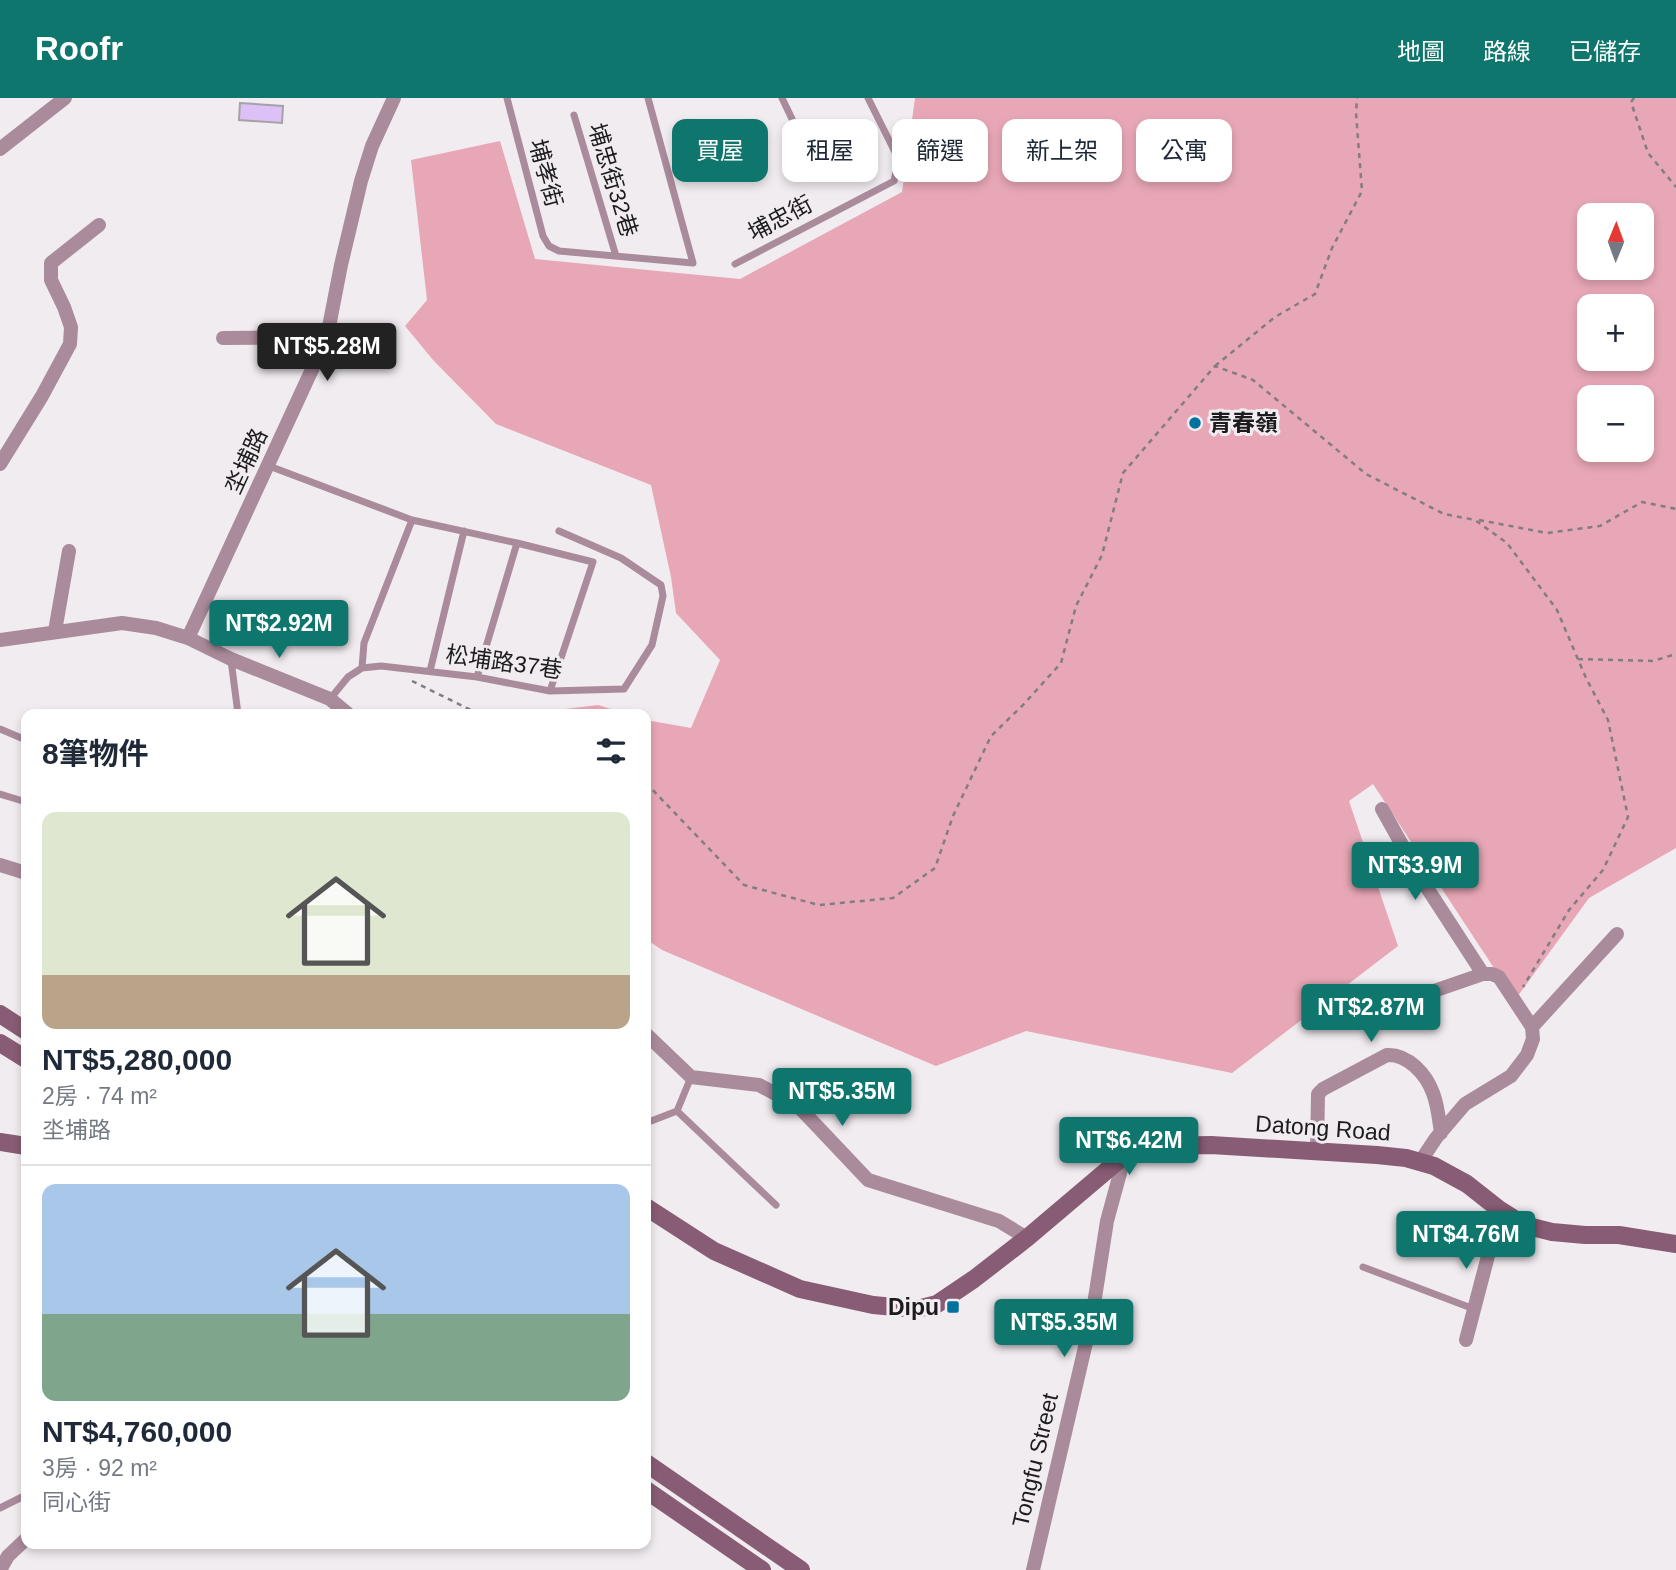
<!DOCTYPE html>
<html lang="zh-TW">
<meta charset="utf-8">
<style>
:root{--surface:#fff;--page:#f2f2f3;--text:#1f2937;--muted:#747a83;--line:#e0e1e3;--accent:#0f766e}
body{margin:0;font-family:Arial,"Noto Sans TC",sans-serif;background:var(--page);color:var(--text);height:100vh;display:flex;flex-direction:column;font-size:26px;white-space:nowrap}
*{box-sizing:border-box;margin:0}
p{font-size:23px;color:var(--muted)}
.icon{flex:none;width:38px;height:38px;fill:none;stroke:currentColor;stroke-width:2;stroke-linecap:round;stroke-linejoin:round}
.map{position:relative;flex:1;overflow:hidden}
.drawer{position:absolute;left:21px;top:611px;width:630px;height:840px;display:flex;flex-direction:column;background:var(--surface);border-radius:14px;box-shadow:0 4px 10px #0003}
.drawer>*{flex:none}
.hud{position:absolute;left:672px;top:21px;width:665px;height:63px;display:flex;gap:14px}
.needle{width:46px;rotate:1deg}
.controls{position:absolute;left:1577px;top:105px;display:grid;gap:14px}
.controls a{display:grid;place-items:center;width:77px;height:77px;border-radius:14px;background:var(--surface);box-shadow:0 4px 10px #0003;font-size:35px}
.price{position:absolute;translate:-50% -60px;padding:0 16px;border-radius:7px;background:var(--accent);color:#fff;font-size:23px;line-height:46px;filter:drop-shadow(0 2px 4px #0008)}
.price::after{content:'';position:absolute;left:50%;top:42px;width:21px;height:16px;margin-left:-10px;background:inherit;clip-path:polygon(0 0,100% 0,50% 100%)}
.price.current{background:#222;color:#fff}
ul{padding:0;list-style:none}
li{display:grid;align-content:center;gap:14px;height:371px;padding:0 21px}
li+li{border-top:2px solid var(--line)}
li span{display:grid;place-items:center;height:217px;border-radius:14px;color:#555}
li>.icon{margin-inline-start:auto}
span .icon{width:126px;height:126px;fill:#fffc;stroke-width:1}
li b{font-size:30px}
h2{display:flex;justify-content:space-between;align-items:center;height:84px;padding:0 21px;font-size:30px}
.chip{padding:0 24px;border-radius:14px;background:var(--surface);box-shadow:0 4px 10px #0003;font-size:24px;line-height:63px}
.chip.current{background:var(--accent);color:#fff}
header{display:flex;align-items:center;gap:42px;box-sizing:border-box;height:98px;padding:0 35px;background:var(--accent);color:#fff}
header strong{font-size:33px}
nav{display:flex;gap:38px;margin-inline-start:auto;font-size:24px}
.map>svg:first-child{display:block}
.green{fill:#e8a7b6;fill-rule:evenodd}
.building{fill:#dcc1f6;stroke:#a5a2a7;stroke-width:2}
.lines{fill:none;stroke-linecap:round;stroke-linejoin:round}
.path{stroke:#817d80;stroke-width:2.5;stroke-dasharray:5 5;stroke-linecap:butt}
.lane{stroke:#aa8b9b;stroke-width:7}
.street{stroke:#aa8b9b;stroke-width:14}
.secondary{stroke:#885c74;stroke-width:18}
.poi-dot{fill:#00729d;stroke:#f1ecf0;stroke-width:2.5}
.labels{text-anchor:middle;stroke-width:6;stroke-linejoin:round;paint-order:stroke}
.street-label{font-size:23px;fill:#1d1b1d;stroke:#f1ecf0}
.poi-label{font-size:23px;font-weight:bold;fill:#1d1b1d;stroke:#f1ecf0;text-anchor:start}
</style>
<header>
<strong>Roofr</strong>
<nav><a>地圖</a><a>路線</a><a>已儲存</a></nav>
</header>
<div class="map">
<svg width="1676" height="1472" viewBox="0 0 1676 1472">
<rect width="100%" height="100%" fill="#f1ecf0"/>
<path class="green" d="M915,0h761v750l-87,50 -74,102 -142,-216 -24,17 49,145 -166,127 -206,-42 -90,35 -274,-116 -16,-11v-219l45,8 29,-68 -44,-47 -5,-36 -20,-92 -155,-61 -63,-64 -28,-34 22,-26 -16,-140 89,-19 35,118 205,20 162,-87zM1589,117h53v53h-53zM1589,208h53v53h-53zM1589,299h53v53h-53z
M598,607l29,9h-82l4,-3z"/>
<path class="building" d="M240,5l43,3 -1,17 -43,-3z"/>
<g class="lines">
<path class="path" d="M1634,0l-3,4 17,51 28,34
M1215,268l60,-49 40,-23 17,-46 30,-57 -6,-78 1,-15
M1479,422l68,13 53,-7 42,-24 34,7
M1578,561l75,2 23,-7
M412,583l67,33
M646,685l98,102 75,20 74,-7 42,-30 18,-52 38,-80 32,-31 38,-42 15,-57 26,-51 21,-82 92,-107 38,14 113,94 78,40 31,6 32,23 50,67 29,68 22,42 20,97 -25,53 -34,40 -46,77"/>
<path class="lane" d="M507,0l36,138 6,10 10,5 134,12 -45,-165
M782,0l32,67
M574,17l42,141
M735,166l159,-83 3,-14 -1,-13 -28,-56
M269,368l143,54 -48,123 -2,25
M412,422l105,23 76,19 -43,129
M231,562l7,54
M430,573l34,-140
M477,579l40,-134
M330,601l18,-22 14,-9 19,-2 96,11 73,14 74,-2 28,-44 11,-49 -2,-11 -40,-27 -62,-27
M0,631l26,11
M0,696l26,8
M677,1013l99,94
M646,1025l31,-12 14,-34
M1363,1169l111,42
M0,1410l26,-13"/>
<path class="street" d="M0,51l65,-51
M223,240l104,-1
M0,366l42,-68 28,-52 1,-17 -7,-20 -13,-27v-17l48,-38
M55,533l14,-80
M188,540l139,-301 14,-72 20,-84 11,-35 22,-48
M0,542l122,-17 34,5 32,10 43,21 99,40 18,15
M1382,711l38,68 63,97
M0,767l26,8
M1532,929l85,-93
M646,936l45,43 68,8 39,21 70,74 131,41 28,17
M1317,1054l1,-58 5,-5 64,-34c21,-1 39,19 46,38 5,13 6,27 8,40
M1420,1064l16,-24 29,-34 46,-28 16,-21 6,-16 -1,-12 -33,-50 -7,-3h-9l-55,19
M1466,1242l34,-130
M0,1472l8,-14 18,-17
M1033,1472l59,-253 15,-96 18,-66"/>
<path class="secondary" d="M0,916l26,17
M0,945l26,16
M0,1044l26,4
M646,1109l68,44 86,38 73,16 44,4 20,-5 37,-25 53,-41 98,-83 27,-9 59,-1 166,10 29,3 28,8 33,18 33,26 24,15 28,7 33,3h34l57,9
M646,1365l155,107
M646,1392l116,80"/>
</g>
<g class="poi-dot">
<circle cx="1195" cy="325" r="7"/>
<rect x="946" y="1202" width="14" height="14" rx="3.5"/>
</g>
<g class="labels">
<g class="street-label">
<text transform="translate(546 75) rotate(75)" y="8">埔孝街</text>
<text transform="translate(613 82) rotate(73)" y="8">埔忠街32巷</text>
<text transform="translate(780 120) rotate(-28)" y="8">埔忠街</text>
<text transform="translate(246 363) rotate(-65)" y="8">坔埔路</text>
<text transform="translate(504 564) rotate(8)" y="8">松埔路37巷</text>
<text transform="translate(1323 1030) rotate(4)" y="8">Datong Road</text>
<text transform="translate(1035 1362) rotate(-77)" y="8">Tongfu Street</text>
</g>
<g class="poi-label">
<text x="1209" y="333">青春嶺</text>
<text x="939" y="1217" text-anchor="end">Dipu</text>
</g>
</g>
</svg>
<div class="controls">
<a><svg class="needle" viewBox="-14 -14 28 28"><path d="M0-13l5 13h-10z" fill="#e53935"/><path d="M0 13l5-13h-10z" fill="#747a83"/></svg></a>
<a>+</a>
<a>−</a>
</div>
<b class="price current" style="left:327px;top:285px">NT$5.28M</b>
<b class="price" style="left:279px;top:562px">NT$2.92M</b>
<b class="price" style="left:1415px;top:804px">NT$3.9M</b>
<b class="price" style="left:1371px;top:946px">NT$2.87M</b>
<b class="price" style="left:842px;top:1030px">NT$5.35M</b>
<b class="price" style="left:1129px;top:1079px">NT$6.42M</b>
<b class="price" style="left:1466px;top:1173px">NT$4.76M</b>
<b class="price" style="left:1064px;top:1261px">NT$5.35M</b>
<div class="hud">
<a class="chip current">買屋</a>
<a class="chip">租屋</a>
<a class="chip">篩選</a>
<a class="chip">新上架</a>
<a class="chip">公寓</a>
</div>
<section class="drawer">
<h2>8筆物件<svg class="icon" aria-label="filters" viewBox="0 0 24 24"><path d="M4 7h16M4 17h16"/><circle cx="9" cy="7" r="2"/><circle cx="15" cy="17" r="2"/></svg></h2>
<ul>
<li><span style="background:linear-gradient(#dfe7d0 75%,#b9a48a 0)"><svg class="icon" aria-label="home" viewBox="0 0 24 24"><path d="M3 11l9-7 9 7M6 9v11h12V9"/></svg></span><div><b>NT$5,280,000</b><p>2房 · 74 m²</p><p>坔埔路</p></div></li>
<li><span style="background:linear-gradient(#a9c7e8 60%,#7fa58c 0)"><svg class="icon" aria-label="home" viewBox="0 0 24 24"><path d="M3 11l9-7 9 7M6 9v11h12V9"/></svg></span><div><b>NT$4,760,000</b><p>3房 · 92 m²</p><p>同心街</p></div></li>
</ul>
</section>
</div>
